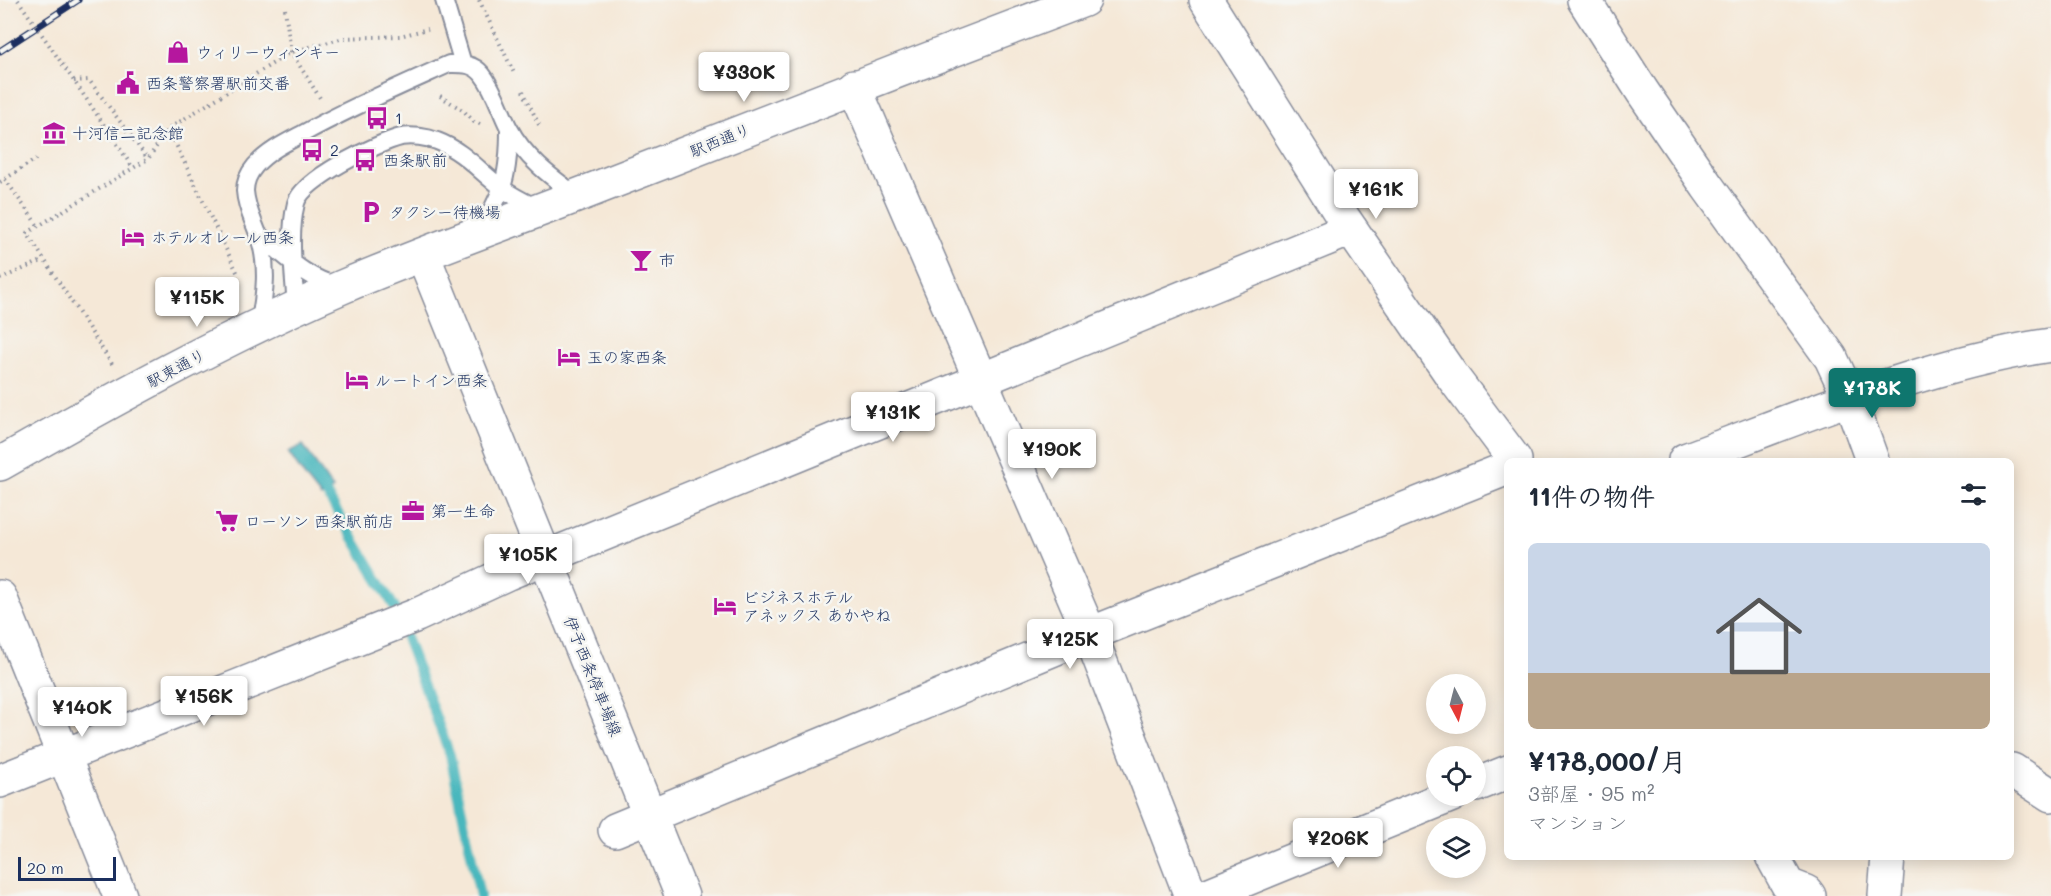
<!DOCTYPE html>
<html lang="ja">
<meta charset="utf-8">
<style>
:root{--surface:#fff;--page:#f2f2f3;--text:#1f2937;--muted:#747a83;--accent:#0f766e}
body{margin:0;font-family:Mali,"Klee One",sans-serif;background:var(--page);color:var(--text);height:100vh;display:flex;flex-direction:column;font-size:22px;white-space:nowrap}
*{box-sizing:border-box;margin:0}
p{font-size:20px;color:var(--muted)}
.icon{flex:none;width:33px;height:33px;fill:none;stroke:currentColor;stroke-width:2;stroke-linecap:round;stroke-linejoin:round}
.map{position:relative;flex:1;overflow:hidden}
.sheet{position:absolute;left:1504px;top:458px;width:510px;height:402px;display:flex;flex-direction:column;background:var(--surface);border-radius:9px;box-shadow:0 3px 15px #0003}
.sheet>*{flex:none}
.needle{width:39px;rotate:173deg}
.buttons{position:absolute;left:1426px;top:674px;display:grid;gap:12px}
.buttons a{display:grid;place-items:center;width:60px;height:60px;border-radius:50%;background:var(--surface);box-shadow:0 3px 15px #0003;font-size:30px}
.scale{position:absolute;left:18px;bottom:15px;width:98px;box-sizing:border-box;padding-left:6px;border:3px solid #1b2f5e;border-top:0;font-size:16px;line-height:21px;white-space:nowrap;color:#1b2f5e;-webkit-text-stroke:4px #f6f6f2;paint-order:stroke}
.price{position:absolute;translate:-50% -51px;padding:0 14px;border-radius:6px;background:#fff;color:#222;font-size:20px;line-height:39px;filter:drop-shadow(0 2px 3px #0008)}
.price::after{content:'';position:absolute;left:50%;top:36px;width:18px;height:14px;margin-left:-9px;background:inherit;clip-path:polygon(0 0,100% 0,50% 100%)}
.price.selected{background:var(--accent);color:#fff}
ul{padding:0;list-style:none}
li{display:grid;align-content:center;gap:12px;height:318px;padding:0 24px}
li span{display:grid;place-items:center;height:186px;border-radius:9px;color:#555}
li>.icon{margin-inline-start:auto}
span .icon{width:108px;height:108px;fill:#fffc;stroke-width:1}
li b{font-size:26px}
h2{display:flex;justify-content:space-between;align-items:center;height:72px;padding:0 24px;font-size:26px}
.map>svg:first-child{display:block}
.water{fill:#48b7bd;stroke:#32738e;stroke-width:1.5}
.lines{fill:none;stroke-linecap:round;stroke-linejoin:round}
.stream{stroke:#48b7bd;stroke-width:10}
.lane-casing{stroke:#888c9a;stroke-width:20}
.street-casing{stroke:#888c9a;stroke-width:36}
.secondary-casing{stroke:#888c9a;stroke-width:36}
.path{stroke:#888c9a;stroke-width:4;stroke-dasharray:1.5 4.5;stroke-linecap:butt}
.lane{stroke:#fff;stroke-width:16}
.street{stroke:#fff;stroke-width:33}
.secondary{stroke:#fff;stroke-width:33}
.rail-casing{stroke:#1b2f5e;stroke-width:7}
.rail{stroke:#f6f6f2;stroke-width:4.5;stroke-dasharray:14;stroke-linecap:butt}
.path-bridge{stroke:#888c9a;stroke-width:4;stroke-dasharray:1.5 4.5;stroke-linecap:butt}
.labels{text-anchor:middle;stroke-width:5;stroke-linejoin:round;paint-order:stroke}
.poi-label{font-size:16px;fill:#1b2f5e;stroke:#f6f6f2;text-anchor:start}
.street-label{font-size:16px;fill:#1b2f5e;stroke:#f6f6f2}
</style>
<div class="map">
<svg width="2051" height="896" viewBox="0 0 2051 896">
<rect width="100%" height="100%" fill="#f6f6f2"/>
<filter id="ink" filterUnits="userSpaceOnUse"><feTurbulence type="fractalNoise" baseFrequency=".0167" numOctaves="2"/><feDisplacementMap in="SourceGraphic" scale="12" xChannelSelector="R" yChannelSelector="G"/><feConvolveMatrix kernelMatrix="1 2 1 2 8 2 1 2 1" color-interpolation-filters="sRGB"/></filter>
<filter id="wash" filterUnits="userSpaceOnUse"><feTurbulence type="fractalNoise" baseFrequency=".008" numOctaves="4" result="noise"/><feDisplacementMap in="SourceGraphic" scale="24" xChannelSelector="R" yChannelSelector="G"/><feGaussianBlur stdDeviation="1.35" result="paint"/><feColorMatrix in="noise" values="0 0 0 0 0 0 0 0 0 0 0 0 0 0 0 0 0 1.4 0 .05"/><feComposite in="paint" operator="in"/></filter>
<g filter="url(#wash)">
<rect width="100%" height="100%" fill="#f5e8d7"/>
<path class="water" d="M303,445l30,44 -12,8 -16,-20 -17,-25z"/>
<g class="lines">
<path class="stream" d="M320,483l75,125 55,147 30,141"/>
</g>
</g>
<g filter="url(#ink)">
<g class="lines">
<g class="lane-casing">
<path id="lane" d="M444,0l19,64
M481,230c23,-41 28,-54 28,-101
M258,234c25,20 49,46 81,52
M296,308c-2,-33 -8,-72 0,-105 6,-24 81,-60 105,-66 11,-2 26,0 36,4 27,10 44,32 66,48 11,8 24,14 36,20
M259,325c6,-30 10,-61 -1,-91 -5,-14 -12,-27 -13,-43 0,-10 4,-18 10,-25 13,-15 32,-24 49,-33 47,-26 96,-47 145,-69 13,0 24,-1 33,10 13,16 18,37 27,54 15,29 42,49 68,68"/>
</g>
<g class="street-casing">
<path id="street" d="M1206,0l138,219 108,157 63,84
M1584,0l58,91 65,95 124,172 19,41 22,61
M854,86l236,548 101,262
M1685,460c119,-44 239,-96 366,-115
M0,597l120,299
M2012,770l39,25
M0,781l417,-166 91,-42 843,-344
M1476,785l32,-13
M615,830l475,-196 418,-166
M1772,856l16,29 18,7 3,4
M1205,896l247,-101
M1885,896l3,-40"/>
</g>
<g class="secondary-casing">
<path id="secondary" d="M423,255l259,641
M0,464c110,-63 226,-127 342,-177 86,-37 174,-67 260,-101 160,-63 321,-125 482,-186"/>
</g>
<path class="path" d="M479,0l35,73
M285,9l6,43 29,46
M74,81l15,-1 59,79
M523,91l16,34
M83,94l50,74
M440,96l24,15 10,11 6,2
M169,130l69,144
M5,179l31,-20
M0,182l5,-3 33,47
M0,279l44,-19
M112,364l-85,-131 121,-74 20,-30 123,-77 53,-14 56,-2 28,-7"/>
<use href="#lane" class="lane"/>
<use href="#street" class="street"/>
<use href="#secondary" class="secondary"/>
<g class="rail-casing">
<path id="rail" d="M0,51l78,-51"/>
</g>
<use href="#rail" class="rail"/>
<path class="path-bridge" d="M18,0l65,94"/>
</g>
</g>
<defs>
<g id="shop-bare" transform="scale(1.8)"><path d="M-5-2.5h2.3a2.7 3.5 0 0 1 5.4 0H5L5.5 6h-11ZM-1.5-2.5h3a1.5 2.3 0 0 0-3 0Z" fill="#b5179e" stroke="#f6f6f2" stroke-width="2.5" paint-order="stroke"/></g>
<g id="civic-bare" transform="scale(1.8)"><path d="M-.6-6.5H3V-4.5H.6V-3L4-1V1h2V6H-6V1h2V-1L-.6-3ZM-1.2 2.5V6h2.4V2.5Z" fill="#b5179e" stroke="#f6f6f2" stroke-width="2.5" paint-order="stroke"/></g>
<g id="bus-bare" transform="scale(1.8)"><path d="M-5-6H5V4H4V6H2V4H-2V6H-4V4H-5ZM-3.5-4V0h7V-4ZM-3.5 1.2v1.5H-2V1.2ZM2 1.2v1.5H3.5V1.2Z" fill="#b5179e" stroke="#f6f6f2" stroke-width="2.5" paint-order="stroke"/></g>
<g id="museum-bare" transform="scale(1.8)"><path d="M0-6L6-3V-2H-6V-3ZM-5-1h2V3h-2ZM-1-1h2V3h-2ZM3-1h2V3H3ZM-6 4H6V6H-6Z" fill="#b5179e" stroke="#f6f6f2" stroke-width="2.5" paint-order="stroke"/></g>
<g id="parking-bare" transform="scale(1.8)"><path d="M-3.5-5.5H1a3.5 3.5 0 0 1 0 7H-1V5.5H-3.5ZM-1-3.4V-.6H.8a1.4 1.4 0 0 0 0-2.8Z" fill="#b5179e" stroke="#f6f6f2" stroke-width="2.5" paint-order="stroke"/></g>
<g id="hotel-bare" transform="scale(1.8)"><path d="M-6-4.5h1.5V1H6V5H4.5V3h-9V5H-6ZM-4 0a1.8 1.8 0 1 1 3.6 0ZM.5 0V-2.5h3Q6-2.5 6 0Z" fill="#b5179e" stroke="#f6f6f2" stroke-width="2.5" paint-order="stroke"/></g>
<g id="bar-bare" transform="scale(1.8)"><path d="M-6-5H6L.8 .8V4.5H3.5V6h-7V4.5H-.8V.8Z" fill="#b5179e" stroke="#f6f6f2" stroke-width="2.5" paint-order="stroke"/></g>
<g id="office-bare" transform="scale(1.8)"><path d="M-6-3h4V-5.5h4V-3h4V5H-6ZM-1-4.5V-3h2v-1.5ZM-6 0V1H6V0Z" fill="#b5179e" stroke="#f6f6f2" stroke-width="2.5" paint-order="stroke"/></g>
<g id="supermarket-bare" transform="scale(1.8)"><path d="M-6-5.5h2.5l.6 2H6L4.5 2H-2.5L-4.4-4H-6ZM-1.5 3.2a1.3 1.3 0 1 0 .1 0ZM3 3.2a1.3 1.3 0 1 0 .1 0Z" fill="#b5179e" stroke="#f6f6f2" stroke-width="2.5" paint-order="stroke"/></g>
</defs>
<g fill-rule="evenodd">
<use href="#shop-bare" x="178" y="52"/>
<use href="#civic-bare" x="128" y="83"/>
<use href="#bus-bare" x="377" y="118"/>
<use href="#museum-bare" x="54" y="133"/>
<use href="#bus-bare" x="312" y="150"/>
<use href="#bus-bare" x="365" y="160"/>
<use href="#parking-bare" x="371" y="212"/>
<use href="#hotel-bare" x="133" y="237"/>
<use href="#bar-bare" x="641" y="260"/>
<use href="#hotel-bare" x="569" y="357"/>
<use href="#hotel-bare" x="357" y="380"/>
<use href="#office-bare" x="413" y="511"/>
<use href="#supermarket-bare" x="227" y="521"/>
<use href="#hotel-bare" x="725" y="606"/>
</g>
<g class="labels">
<g class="poi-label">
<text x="196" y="58">ウィリーウィンキー</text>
<text x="146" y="89">西条警察署駅前交番</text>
<text x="395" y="124">1</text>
<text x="72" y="139">十河信二記念館</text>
<text x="330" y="156">2</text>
<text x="383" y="166">西条駅前</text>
<text x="389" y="218">タクシー待機場</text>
<text x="151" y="243">ホテルオレール西条</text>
<text x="659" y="266">市</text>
<text x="587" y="363">玉の家西条</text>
<text x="375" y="386">ルートイン西条</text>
<text x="431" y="517">第一生命</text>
<text x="245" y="527">ローソン 西条駅前店</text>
<text x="743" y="603">ビジネスホテル<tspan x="743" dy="18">アネックス あかやね</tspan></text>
</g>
<g class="street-label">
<text transform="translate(720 140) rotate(-22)" y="6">駅西通り</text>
<text transform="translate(176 368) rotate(-28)" y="6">駅東通り</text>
<text transform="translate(593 676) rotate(68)" y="6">伊予西条停車場線</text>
</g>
</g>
</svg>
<div class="buttons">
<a><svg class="needle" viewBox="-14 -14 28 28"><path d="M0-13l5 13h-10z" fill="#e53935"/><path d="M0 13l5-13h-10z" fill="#747a83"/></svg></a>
<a><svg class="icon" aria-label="locate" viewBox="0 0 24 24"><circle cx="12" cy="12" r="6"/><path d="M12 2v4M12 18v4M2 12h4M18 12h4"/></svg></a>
<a><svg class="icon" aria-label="layers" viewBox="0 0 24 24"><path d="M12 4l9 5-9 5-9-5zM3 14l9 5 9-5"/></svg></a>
</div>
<div class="scale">20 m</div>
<b class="price" style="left:744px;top:103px">¥330K</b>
<b class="price" style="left:1376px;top:220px">¥161K</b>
<b class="price" style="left:197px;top:328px">¥115K</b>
<b class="price selected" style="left:1872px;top:419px">¥178K</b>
<b class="price" style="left:893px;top:443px">¥131K</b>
<b class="price" style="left:1052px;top:480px">¥190K</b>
<b class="price" style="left:528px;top:585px">¥105K</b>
<b class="price" style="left:1070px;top:670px">¥125K</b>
<b class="price" style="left:204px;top:727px">¥156K</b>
<b class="price" style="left:82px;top:738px">¥140K</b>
<b class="price" style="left:1338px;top:869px">¥206K</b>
<section class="sheet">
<h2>11件の物件<svg class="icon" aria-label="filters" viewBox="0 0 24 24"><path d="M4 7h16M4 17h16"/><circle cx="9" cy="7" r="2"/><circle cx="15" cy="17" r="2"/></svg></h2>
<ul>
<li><span style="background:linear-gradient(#c9d6e8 70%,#b9a48a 0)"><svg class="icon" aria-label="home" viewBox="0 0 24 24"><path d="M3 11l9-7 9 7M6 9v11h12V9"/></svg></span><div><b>¥178,000/月</b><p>3部屋 · 95 m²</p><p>マンション</p></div></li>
</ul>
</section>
</div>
